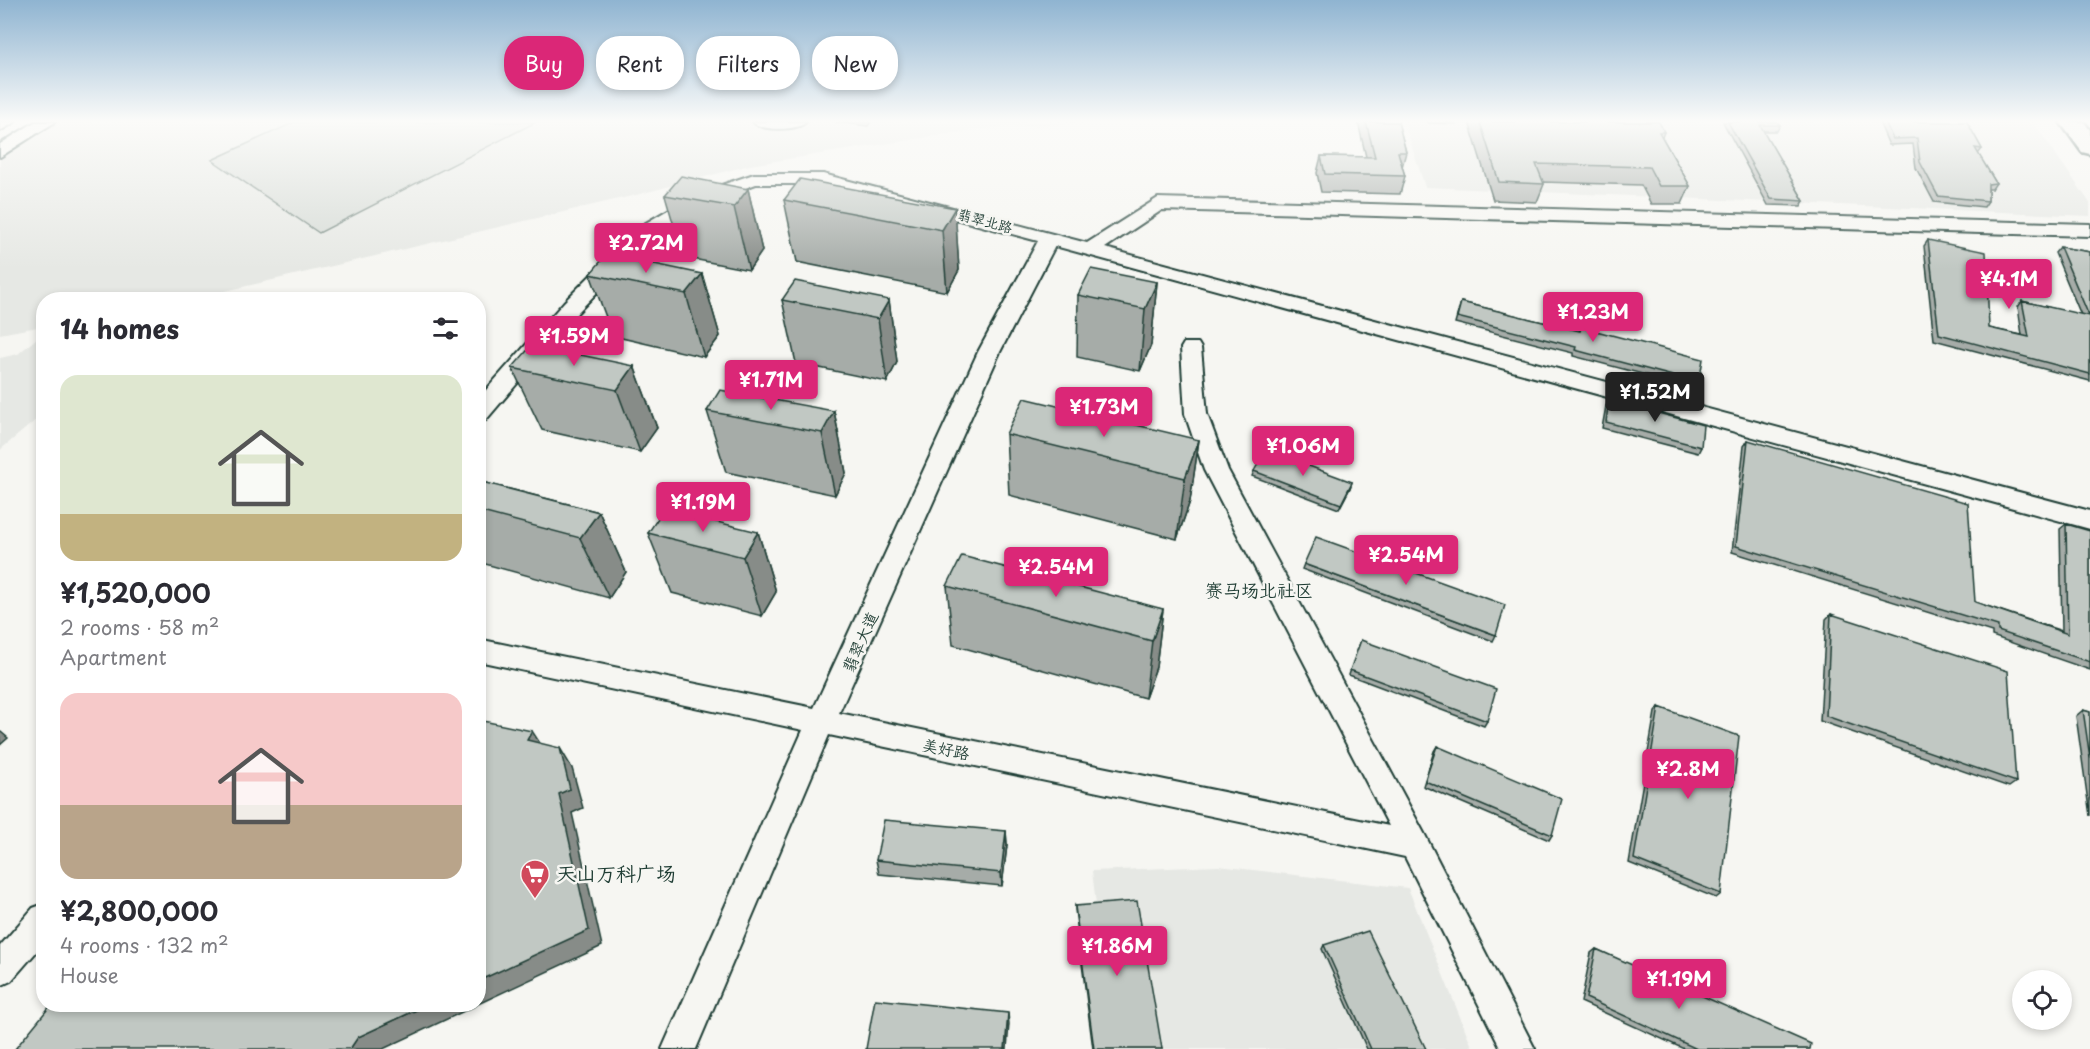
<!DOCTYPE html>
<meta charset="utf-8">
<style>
:root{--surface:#fff;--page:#f7f7f7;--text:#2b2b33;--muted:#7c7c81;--accent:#db2777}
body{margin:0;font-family:"Playpen Sans","LXGW WenKai TC",sans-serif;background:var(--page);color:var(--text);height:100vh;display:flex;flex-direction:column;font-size:22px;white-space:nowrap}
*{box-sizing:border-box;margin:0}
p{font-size:20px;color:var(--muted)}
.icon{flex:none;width:33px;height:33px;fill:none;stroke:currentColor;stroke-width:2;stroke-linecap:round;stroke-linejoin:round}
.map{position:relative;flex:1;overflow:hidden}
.drawer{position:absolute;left:36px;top:292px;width:450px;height:720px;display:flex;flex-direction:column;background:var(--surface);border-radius:24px;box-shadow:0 3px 9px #0003}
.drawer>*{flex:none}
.top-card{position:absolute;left:504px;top:36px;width:570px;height:54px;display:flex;gap:12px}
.fabs{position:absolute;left:2012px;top:970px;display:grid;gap:12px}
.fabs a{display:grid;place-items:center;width:60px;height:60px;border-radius:50%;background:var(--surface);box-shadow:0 3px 9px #0003;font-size:30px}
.price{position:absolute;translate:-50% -51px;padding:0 14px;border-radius:6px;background:var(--accent);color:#fff;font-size:20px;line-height:39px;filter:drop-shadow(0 2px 3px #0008)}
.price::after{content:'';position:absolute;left:50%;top:36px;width:18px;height:14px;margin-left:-9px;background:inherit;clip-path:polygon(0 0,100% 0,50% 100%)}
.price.current{background:#222;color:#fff}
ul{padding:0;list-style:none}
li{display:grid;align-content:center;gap:12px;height:318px;padding:0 24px}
li span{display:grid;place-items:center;height:186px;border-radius:18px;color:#555}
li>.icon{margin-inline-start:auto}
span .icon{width:108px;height:108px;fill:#fffc;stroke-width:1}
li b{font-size:26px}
h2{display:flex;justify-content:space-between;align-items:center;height:72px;padding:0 24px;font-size:26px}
.chip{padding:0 21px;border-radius:24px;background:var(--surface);box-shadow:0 3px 9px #0003;font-size:21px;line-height:54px}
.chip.current{background:var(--accent);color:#fff}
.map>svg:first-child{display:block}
.built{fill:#e6e8e4}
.green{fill:#d6dbd6;stroke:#7a8c85;stroke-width:1.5}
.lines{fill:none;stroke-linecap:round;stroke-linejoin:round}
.street-casing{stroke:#1f3d34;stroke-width:4}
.primary-casing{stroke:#1f3d34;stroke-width:5}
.street{fill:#f6f6f2;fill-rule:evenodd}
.primary{fill:#f6f6f2;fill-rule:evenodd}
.wall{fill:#a6aca8;stroke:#1f3d34;stroke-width:1.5}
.shaded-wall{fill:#878c88;stroke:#1f3d34;stroke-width:1.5}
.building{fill:#c1c8c3;stroke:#1f3d34;stroke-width:1.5}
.labels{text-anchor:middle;stroke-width:5;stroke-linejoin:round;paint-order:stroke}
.far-street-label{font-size:14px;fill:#1f3d34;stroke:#f6f6f2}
.street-label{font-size:16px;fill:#1f3d34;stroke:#f6f6f2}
.neighbourhood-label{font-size:18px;fill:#1f3d34;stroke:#f6f6f2}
.near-poi-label{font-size:20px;fill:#1f3d34;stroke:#f6f6f2;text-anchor:start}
</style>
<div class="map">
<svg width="2090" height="1049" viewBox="0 0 2090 1049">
<rect width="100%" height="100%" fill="#f6f6f2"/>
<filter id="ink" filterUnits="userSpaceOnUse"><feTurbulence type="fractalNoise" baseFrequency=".0167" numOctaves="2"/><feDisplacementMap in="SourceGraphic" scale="12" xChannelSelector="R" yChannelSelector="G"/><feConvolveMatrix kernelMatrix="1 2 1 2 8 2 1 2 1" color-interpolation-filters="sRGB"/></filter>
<g filter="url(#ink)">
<path class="built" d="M33,122h1063l-116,7 -230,36 -114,30 -449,105h-143l-1,26 -43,8v-189z
M1404,122h629l57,81v13l-665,-29z
M43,333v81l-43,36v-92l18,-4z
M1218,866l190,22 65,161h-360l-21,-178z"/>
<path class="green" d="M295,122h241l-217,111 -107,-73z"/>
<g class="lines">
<g class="street-casing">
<path id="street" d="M0,122h15l-15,9z
M35,122h20l-55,35v-13z
M753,122h53c-8,9 -45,9 -53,0z
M754,174h69l264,69 71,-45 932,26v12l-928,-26 -57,38 985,263v18l-1035,-283 -55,106 -161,361 550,113 -185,-356 -19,-56 -4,-66 3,-5h14l3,5 6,66 21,56 197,365 110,214h-34l-96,-192 -576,-122 -133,314h-34l141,-319 -325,-69v-22l336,69 164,-356 60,-111 -215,-57h-67l-49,18 -54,33 -75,77 -92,108 -8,2v-23l86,-97 75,-75 56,-33z
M44,904v39l-33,38 -11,5v-40l33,-38z"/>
</g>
<g class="primary-casing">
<path id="primary" d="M2060,122h24l6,8v24l-8,-2z"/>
</g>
<use href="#street" class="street"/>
<use href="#primary" class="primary"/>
</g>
<path class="wall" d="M836,122h35l-3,4z
M1358,122h40l8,30 -4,15 3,9 -5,18 -79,-2 -4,-19 4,-17 45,1z
M1428,122h28v2l-27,-1z
M1469,122h190l5,10 -2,5 28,49 -8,18h-31l-10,-19 -98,-3 1,2 -7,18 -44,-2z
M1723,122h54l3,3 -3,6h-14l41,70 -3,5 -33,-1z
M1879,122h88l15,27 -4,5 18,29 -4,6h-4v12l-4,6 -50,-5 -18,-34 -3,-24 -24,1z
M748,189l14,62 -13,19 -66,-13 -18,-62z
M784,200l171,8 4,62 -12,22 -150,-30z
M1928,240l61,88 33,7 -4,-28 4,-6 59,14 -26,-62 5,-6 30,5v129l-156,-41 -10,-94z
M590,274h112l18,62 -16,21 -91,-21z
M1157,282l-6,63 -11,26 -63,-14 1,-62z
M782,300h107l8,62 -10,20 -91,-19z
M1461,302l118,29 2,-4 118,56 -3,5 -123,-32v-3l-118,-30z
M634,366l23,62 -17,24 -98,-22 -30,-62z
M1609,400l92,47 -3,6 -96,-25 4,-22z
M707,411h127l12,62 -11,22 -109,-23z
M1006,434l193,6 -9,61 -13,38 -168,-44z
M1748,440l227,162 87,29 -2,-102 6,-5 24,7v139l-98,-34v-4l-260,-80 12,-106z
M1254,471l98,11 -2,6 -11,21 -87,-33z
M478,481l121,31 27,60 -17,26 -131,-36z
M758,532l18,60 -14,24 -90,-23 -24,-60z
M1304,564l192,71 -3,6 -191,-72z
M947,586l216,23 -7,58 -11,31 -192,-53z
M1831,614l185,168 -7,5 -189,-66 6,-102z
M1361,640l126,81 -3,5 -135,-51z
M1659,707l62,187 -5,4 -87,-35 26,-151z
M2083,710l7,2v104l-14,-100z
M1437,746l115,89 -3,5 -126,-54 11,-35z
M1006,831l1,14 -5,41 -123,-12 -3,-14z
M1075,906l87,143h-69l-18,-139z
M1324,945l102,104h-59l-45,-100z
M1596,949l214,100h-126l-103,-47 10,-49z"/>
<path class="shaded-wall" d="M748,189l14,62 -13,19 -15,-63z
M955,208l4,62 -12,22 -5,-62z
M702,274l18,62 -16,21 -18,-63z
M1157,282l-6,63 -11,26 5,-62z
M889,300l8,62 -10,20 -9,-63z
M634,366l23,62 -17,24 -23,-62z
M834,411l12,62 -11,22 -13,-62z
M1199,440l-9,61 -13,38 8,-61z
M1352,482l-2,6 -11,21 2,-5z
M599,512l27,60 -17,26 -29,-60z
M758,532l18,60 -14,24 -19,-59z
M1163,609l-7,58 -11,31 7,-57z
M532,731l13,20 -18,-11z
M1,732l7,6 -8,7v-12z
M560,748l12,20 11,40 -11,5 30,133 -124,58v-23l81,-187z
M1006,831l1,14 -5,41 -1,-13z
M427,1005h50l-94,44h-33l8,-12z
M1008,1013l1,11 -2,25h-2z"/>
<path class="building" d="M1366,122h32l8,30h-8l7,24 -80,-2 -4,-18 54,1z
M1480,122h179l5,10h-5l31,54h-31l-10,-19 -113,-3 8,20 -45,-2z
M1728,122h49l3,3h-20l44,76 -33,-2z
M1885,122h82l15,27 -7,-1 21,35 -8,1v17l-50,-5 -18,-34 -3,-24 -24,1z
M681,176l67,13 -14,18 -69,-12z
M800,179l155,29 -13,22 -158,-30z
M1928,240l58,12 3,76 40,9 -7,-36 67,15 -29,-69 30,5v122l-151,-40z
M607,254l95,20 -16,20 -96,-20z
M1091,269l66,13 -12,27 -67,-14z
M795,281l94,19 -11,19 -96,-19z
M1461,302l119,29 1,-4 122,32 -4,24 -124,-33 1,-3 -119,-30z
M532,345l102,21 -17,24 -105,-22z
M720,390l114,21 -12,22 -115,-22z
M1024,398l175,42 -14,38 -179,-44z
M1609,400l94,25 -2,22 -95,-25z
M1748,440l220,63 7,99 93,32 -2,-110 24,7v131l-92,-31v-5l-262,-80z
M1266,450l86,32 -11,22 -87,-33z
M478,481l121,31 -19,26 -102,-27z
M664,509l94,23 -15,25 -95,-24z
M1316,537l189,68 -9,30 -192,-71z
M962,556l201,53 -11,32 -205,-55z
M1831,614l177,57 8,111 -190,-66z
M1361,640l135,49 -9,32 -137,-51z
M1659,707l80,29 -18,158 -87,-35z
M2083,710l7,2v46z
M478,720l54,11 -5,9 33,8 10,41 -11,5 30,136 -111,51z
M1437,746l125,53 -10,36 -127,-54z
M884,820l122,11 -5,42 -125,-13z
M1137,901l25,148h-68l-19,-143z
M1368,931l58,118h-55l-47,-104z
M1596,949l215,95 -1,5h-113l-111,-51z
M875,999l133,14 -3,36h-139z
M51,1005h376l-69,32 -8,12h-335z"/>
</g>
<linearGradient id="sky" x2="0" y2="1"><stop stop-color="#8fb4d1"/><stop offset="0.45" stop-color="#fbfbf9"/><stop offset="1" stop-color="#fbfbf9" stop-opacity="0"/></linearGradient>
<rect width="2090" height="269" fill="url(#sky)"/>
<defs>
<g id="supermarket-pin" transform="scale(1.5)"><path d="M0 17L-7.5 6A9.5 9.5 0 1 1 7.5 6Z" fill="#d1495b" stroke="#f6f6f2"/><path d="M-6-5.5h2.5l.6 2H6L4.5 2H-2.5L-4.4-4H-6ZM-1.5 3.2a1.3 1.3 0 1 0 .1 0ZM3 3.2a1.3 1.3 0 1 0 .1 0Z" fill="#fff"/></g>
</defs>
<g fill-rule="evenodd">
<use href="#supermarket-pin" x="535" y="874"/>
</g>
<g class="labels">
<g class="far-street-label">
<text transform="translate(985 221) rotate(15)" y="5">翡翠北路</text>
</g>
<g class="street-label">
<text transform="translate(860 642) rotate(-66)" y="6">翡翠大道</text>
<text transform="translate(946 749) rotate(12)" y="6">美好路</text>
</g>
<g class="neighbourhood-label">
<text x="1259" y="597">赛马场北社区</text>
</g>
<g class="near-poi-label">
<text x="556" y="881">天山万科广场</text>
</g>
</g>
</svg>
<div class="fabs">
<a><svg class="icon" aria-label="locate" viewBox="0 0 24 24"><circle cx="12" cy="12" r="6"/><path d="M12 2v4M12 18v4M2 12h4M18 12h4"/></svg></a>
</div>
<b class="price" style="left:646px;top:274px">¥2.72M</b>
<b class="price" style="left:2009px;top:310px">¥4.1M</b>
<b class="price" style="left:1593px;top:343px">¥1.23M</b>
<b class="price" style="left:574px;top:367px">¥1.59M</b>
<b class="price" style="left:771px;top:411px">¥1.71M</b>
<b class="price current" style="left:1655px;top:423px">¥1.52M</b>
<b class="price" style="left:1104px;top:438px">¥1.73M</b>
<b class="price" style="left:1303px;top:477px">¥1.06M</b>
<b class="price" style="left:703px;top:533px">¥1.19M</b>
<b class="price" style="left:1406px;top:586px">¥2.54M</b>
<b class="price" style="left:1056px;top:598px">¥2.54M</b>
<b class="price" style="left:1688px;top:800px">¥2.8M</b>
<b class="price" style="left:1117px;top:977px">¥1.86M</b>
<b class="price" style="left:1679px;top:1010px">¥1.19M</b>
<div class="top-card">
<a class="chip current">Buy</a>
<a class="chip">Rent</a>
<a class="chip">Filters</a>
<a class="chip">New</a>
</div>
<section class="drawer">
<h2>14 homes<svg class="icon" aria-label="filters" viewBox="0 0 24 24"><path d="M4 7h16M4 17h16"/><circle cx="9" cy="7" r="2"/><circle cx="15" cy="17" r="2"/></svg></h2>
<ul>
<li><span style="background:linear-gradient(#dfe7d0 75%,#c2b280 0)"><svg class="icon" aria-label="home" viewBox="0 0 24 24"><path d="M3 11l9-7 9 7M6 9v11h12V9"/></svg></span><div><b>¥1,520,000</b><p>2 rooms · 58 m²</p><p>Apartment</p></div></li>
<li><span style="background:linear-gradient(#f6c9c9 60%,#b9a48a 0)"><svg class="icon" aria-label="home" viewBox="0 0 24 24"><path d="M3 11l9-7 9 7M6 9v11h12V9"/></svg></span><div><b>¥2,800,000</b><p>4 rooms · 132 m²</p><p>House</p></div></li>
</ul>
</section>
</div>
